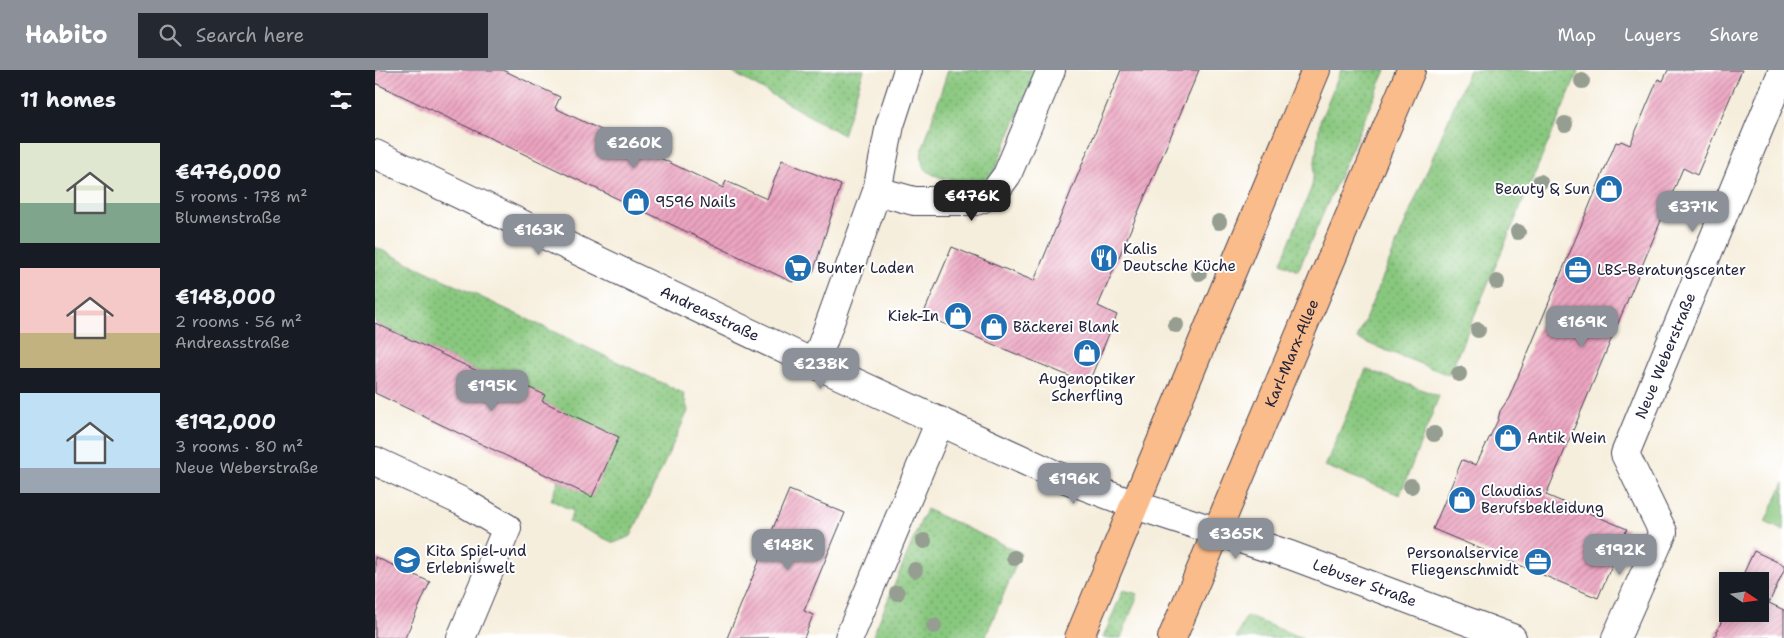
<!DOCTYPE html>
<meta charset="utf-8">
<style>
:root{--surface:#171b24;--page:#242831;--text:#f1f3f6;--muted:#9ea1a6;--accent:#8c9099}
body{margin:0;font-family:"Shantell Sans",sans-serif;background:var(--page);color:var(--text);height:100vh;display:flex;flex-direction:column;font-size:19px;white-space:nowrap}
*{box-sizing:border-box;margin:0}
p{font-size:16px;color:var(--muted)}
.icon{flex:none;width:28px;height:28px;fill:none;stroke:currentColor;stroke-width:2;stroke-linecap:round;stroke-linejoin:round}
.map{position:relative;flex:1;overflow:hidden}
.side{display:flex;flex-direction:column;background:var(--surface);width:375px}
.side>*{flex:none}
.needle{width:32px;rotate:103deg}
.tools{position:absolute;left:1344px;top:502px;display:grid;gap:10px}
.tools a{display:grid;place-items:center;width:50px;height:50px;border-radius:0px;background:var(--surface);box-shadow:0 2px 12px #0003;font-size:25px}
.price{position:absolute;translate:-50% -42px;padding:0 11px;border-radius:10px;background:var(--accent);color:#fff;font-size:16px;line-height:32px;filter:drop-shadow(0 1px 2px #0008)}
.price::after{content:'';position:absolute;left:50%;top:30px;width:15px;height:11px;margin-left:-8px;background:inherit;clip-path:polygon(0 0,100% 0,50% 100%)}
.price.active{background:#222;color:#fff}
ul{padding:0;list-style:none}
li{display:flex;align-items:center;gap:15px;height:125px;padding:0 20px}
li span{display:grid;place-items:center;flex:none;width:140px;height:100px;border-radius:0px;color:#555}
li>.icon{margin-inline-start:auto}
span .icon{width:60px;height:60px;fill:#fffc;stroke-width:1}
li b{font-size:21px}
h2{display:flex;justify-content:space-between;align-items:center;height:60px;padding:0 20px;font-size:21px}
header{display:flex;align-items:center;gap:30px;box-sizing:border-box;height:70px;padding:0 25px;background:var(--accent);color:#fff}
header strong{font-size:24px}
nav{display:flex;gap:28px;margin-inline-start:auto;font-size:18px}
.search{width:350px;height:45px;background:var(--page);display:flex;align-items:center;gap:12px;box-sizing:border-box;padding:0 18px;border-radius:0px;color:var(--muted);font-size:19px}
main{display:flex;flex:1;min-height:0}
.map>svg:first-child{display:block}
.grass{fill:url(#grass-dots);stroke:#55745c}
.pitch{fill:#88c77e;stroke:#55745c}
.building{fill:url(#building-hatch)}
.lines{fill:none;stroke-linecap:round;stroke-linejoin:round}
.minor-casing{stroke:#424153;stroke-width:30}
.major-casing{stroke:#424153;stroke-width:30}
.minor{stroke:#fff;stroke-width:28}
.major{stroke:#fabc8b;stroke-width:28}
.tree{fill:#959e90}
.labels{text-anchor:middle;stroke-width:4;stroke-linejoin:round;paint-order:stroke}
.poi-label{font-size:15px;fill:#22223b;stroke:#fff;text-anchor:start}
.street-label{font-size:15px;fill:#22223b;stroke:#fff}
</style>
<header>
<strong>Habito</strong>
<div class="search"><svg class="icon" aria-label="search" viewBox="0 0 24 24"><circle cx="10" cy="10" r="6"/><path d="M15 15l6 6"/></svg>Search here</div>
<nav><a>Map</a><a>Layers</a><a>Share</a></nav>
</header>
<main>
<section class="side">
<h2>11 homes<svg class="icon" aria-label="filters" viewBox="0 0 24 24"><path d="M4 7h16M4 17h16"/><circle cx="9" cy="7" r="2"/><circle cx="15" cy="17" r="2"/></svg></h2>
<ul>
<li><span style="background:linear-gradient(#dfe7d0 60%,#7fa58c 0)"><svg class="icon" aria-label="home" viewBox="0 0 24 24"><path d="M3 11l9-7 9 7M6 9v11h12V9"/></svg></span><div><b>€476,000</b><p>5 rooms · 178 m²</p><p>Blumenstraße</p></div></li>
<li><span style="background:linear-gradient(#f6c9c9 65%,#c2b280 0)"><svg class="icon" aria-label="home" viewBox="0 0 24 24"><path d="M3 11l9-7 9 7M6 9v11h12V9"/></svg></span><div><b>€148,000</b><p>2 rooms · 56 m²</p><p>Andreasstraße</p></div></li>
<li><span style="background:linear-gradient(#bfe0f5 75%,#9aa5b1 0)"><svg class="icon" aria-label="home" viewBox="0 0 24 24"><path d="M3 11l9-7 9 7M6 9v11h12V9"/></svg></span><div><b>€192,000</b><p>3 rooms · 80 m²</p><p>Neue Weberstraße</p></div></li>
</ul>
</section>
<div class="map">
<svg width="1409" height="568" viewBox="0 0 1409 568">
<defs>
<pattern id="grass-dots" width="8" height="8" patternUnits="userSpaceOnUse" patternTransform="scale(1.25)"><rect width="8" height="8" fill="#88c77e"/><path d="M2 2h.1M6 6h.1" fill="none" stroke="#6fa168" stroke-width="1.8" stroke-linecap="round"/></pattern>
<pattern id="building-hatch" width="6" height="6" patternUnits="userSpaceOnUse" patternTransform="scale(1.25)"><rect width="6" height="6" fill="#eda5c1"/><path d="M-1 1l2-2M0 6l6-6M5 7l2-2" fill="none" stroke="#c0869e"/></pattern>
</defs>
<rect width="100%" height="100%" fill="#fff"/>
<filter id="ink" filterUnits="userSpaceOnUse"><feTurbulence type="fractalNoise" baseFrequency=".02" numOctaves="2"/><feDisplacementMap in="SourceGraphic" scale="10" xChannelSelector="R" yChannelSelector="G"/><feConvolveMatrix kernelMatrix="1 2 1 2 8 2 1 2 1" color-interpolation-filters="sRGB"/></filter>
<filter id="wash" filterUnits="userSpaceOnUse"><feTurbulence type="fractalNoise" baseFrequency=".0096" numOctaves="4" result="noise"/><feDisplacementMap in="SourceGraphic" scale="20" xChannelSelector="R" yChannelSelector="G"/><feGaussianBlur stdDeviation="1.12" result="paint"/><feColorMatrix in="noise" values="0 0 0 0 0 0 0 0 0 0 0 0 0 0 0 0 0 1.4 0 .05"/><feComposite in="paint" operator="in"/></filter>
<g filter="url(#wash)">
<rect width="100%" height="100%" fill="#f6eedc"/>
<path class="grass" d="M353,0h136l-21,65z
M573,0h89l-41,97c-5,9 -9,13 -19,16 -19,-3 -62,-2 -55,-32z
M966,0h45l-88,201 -17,-8 31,-77 8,-65z
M1094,0h110l-130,305 -92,-36z
M0,177l308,146 5,18 -57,125 -17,7 -45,-21 4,-11 -22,-11 8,-19 33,15 26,-59 -243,-114z
M991,299l73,27 -39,99 -75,-29z
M551,439l95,44 -36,85h-113z
M748,520l15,4 -17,44h-18z
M871,546l57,22h-67z"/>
<path class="pitch" d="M1409,413v48l-19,-9z"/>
<g id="blocks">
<path class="building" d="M0,0h128l57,27 -5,11 168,80 3,-7 41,18 15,-39 59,25 -28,88 -21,9 -417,-199z
M746,0h78l-101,236 19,9 -29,69 -165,-69 29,-68 82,34z
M1293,0h74l-45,105 -14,-7 -137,327 81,34 -29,69 -165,-69 29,-69 14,5 22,-45 2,-9 9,-13 107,-256 3,1 2,-2 9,4 28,-66 5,2z
M0,253l113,53 3,-6 54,25 -3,6 77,36 -27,60 -217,-104z
M414,420l56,23 -41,98 9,4 -9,23h-77z
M1379,481l30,14v5l-15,33 15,7v28h-70l13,-29v5h33v-33h-20z
M0,487l55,25 -25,56h-30z"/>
</g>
</g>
<g filter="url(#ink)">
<use href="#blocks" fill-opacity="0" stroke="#424153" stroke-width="1"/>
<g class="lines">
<g class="minor-casing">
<g id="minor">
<path id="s1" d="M0,84l440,210 243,112 77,29 155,50 222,83"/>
<path d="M502,121l37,10h62l17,-7 14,-19 44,-105"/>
<path d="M440,294l62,-173 13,-66 18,-55"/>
<path d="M0,391l88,41 44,26 -46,110"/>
<path d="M474,568l91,-217"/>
<path id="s2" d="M1241,568l47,-106 -38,-78 158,-384"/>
</g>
</g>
<g class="major-casing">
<g id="major">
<path d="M704,568l237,-568"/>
<path id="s3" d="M797,568l239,-568"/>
</g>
</g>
<use href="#minor" class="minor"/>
<use href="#major" class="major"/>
</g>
<g class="tree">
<circle cx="1207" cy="11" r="8"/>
<circle cx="1190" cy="54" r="8"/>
<circle cx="1165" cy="112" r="8"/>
<circle cx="844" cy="152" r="8"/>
<circle cx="1143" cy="162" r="8"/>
<circle cx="824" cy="203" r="8"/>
<circle cx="1122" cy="212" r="8"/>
<circle cx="801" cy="255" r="8"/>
<circle cx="1103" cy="260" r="8"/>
<circle cx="1084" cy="304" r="8"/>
<circle cx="1059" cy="364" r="8"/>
<circle cx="1036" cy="416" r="8"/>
<circle cx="549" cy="471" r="8"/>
<circle cx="639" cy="488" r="8"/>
<circle cx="540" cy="500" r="8"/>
<circle cx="522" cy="523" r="8"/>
<circle cx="559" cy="556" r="8"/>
</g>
</g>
<defs>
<g id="shop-disc" transform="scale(1.4375)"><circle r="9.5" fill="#1f6fb2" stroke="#fff"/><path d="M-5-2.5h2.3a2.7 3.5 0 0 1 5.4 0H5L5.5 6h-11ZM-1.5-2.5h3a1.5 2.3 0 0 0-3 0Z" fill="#fff"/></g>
<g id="restaurant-disc" transform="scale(1.4375)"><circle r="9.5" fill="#1f6fb2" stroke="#fff"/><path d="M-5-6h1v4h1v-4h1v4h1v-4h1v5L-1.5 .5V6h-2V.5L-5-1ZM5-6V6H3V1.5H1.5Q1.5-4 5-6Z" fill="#fff"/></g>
<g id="supermarket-disc" transform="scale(1.4375)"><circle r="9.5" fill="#1f6fb2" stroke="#fff"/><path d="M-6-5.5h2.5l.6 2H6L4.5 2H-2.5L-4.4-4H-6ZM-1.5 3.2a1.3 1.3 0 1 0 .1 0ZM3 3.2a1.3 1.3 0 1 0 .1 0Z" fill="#fff"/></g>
<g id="office-disc" transform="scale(1.4375)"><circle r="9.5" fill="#1f6fb2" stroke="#fff"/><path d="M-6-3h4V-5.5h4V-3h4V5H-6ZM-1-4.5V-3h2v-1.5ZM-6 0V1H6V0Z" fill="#fff"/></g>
<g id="school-disc" transform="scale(1.4375)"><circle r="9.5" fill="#1f6fb2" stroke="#fff"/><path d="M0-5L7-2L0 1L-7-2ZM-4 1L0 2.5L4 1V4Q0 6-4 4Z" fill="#fff"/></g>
</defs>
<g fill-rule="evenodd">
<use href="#shop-disc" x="1234" y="119"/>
<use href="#shop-disc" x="261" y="132"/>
<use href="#restaurant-disc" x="729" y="188"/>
<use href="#supermarket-disc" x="423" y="198"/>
<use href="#office-disc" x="1203" y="200"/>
<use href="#shop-disc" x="583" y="246"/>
<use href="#shop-disc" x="619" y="257"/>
<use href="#shop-disc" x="712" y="283"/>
<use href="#shop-disc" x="1133" y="368"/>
<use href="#shop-disc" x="1087" y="430"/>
<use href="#school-disc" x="32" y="490"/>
<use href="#office-disc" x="1163" y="492"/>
</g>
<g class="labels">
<g class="poi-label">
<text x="1215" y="124" text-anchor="end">Beauty &amp; Sun</text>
<text x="280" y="137">9596 Nails</text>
<text x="748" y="184">Kalis<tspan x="748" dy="17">Deutsche Küche</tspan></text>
<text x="442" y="203">Bunter Laden</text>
<text x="1222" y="205">LBS-Beratungscenter</text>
<text x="564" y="251" text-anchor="end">Kiek-In</text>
<text x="638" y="262">Bäckerei Blank</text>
<text x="712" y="314" text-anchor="middle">Augenoptiker<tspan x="712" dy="17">Scherfling</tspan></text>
<text x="1152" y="373">Antik Wein</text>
<text x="1106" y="426">Claudias<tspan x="1106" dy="17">Berufsbekleidung</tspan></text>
<text x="51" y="486">Kita Spiel-und<tspan x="51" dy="17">Erlebniswelt</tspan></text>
<text x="1144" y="488" text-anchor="end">Personalservice<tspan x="1144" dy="17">Fliegenschmidt</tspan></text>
</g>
<g class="street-label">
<text dy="5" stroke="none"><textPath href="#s1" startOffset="371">Andreasstraße</textPath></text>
<text dy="5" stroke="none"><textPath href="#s3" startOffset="309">Karl-Marx-Allee</textPath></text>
<text dy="5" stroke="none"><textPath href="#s2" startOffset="309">Neue Weberstraße</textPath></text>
<text dy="5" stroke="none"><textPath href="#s1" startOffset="1080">Lebuser Straße</textPath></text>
</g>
</g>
</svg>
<div class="tools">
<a><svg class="needle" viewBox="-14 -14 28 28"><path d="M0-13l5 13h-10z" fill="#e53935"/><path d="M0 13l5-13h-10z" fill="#9ea1a6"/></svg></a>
</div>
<b class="price" style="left:259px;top:99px">€260K</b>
<b class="price active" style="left:597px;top:152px">€476K</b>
<b class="price" style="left:1318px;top:163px">€371K</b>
<b class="price" style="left:164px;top:186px">€163K</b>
<b class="price" style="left:1207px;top:278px">€169K</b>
<b class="price" style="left:446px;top:320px">€238K</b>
<b class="price" style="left:117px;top:342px">€195K</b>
<b class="price" style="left:699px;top:435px">€196K</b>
<b class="price" style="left:861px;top:490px">€365K</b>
<b class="price" style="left:413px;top:501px">€148K</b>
<b class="price" style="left:1245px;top:506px">€192K</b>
</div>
</main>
